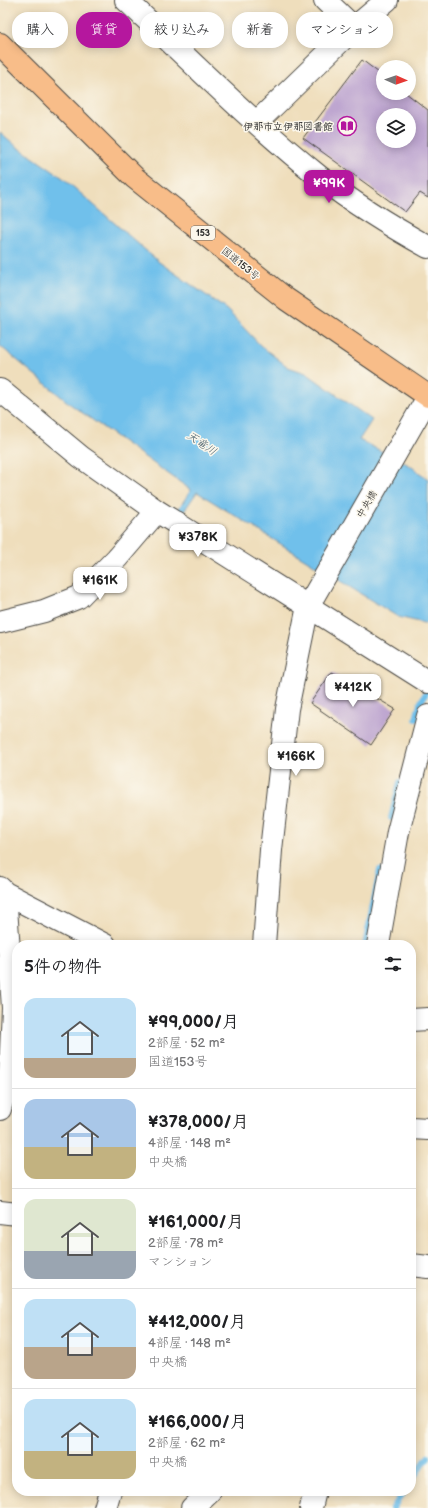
<!DOCTYPE html>
<html lang="ja">
<meta charset="utf-8">
<style>
:root{--surface:#fff;--page:#f6f6f6;--text:#202124;--muted:#757577;--line:#e0e0e0;--accent:#b5179e}
body{margin:0;font-family:"Balsamiq Sans","Klee One",sans-serif;background:var(--page);color:var(--text);height:100vh;display:flex;flex-direction:column;font-size:15px;white-space:nowrap}
*{box-sizing:border-box;margin:0}
p{font-size:13px;color:var(--muted)}
.icon{flex:none;width:22px;height:22px;fill:none;stroke:currentColor;stroke-width:2;stroke-linecap:round;stroke-linejoin:round}
.map{position:relative;flex:1;overflow:hidden}
.sheet{position:absolute;left:12px;top:940px;width:404px;height:556px;display:flex;flex-direction:column;background:var(--surface);border-radius:16px;box-shadow:0 2px 10px #0003}
.sheet>*{flex:none}
.banner{position:absolute;left:12px;top:12px;width:404px;height:36px;display:flex;gap:8px}
.needle{width:26px;rotate:92deg}
.fabs{position:absolute;left:376px;top:60px;display:grid;gap:8px}
.fabs a{display:grid;place-items:center;width:40px;height:40px;border-radius:50%;background:var(--surface);box-shadow:0 2px 10px #0003;font-size:20px}
.price{position:absolute;translate:-50% -34px;padding:0 9px;border-radius:8px;background:#fff;color:#222;font-size:13px;line-height:26px;filter:drop-shadow(0 1px 2px #0008)}
.price::after{content:'';position:absolute;left:50%;top:24px;width:12px;height:9px;margin-left:-6px;background:inherit;clip-path:polygon(0 0,100% 0,50% 100%)}
.price.on{background:var(--accent);color:#fff}
ul{padding:0;list-style:none}
li{display:flex;align-items:center;gap:12px;height:100px;padding:0 12px}
li+li{border-top:1px solid var(--line)}
li span{display:grid;place-items:center;flex:none;width:112px;height:80px;border-radius:12px;color:#555}
li>.icon{margin-inline-start:auto}
span .icon{width:48px;height:48px;fill:#fffc;stroke-width:1}
li b{font-size:17px}
h2{display:flex;justify-content:space-between;align-items:center;height:48px;padding:0 12px;font-size:17px}
.tag{padding:0 14px;border-radius:16px;background:var(--surface);box-shadow:0 2px 10px #0003;font-size:14px;line-height:36px}
.tag.on{background:var(--accent);color:#fff}
.map>svg:first-child{display:block}
.water{fill:#70c0eb;stroke:#4e768b}
.lines{fill:none;stroke-linecap:round;stroke-linejoin:round}
.stream{stroke:#70c0eb;stroke-width:6}
.building{fill:#bea6d0;fill-rule:evenodd}
.minor-casing{stroke:#484641;stroke-width:24}
.highway-casing{stroke:#484641;stroke-width:24}
.minor{stroke:#fff;stroke-width:22}
.highway{stroke:#f8bd89;stroke-width:22}
.labels{text-anchor:middle;stroke-width:3;stroke-linejoin:round;paint-order:stroke}
.shield{fill:#fbf7ec;stroke:#696865;stroke-width:1}
.shield-label{font-size:9px;font-weight:bold;fill:#2b2b2b}
.poi-label{font-size:10px;font-weight:bold;fill:#2b2b2b;stroke:#fbf7ec;text-anchor:end}
.street-label{font-size:10px;fill:#2b2b2b;stroke:#fbf7ec}
.water-label{font-size:11px;font-style:italic;fill:#405865;stroke:#fbf7ec}
</style>
<div class="map">
<svg width="428" height="1508" viewBox="0 0 428 1508">
<rect width="100%" height="100%" fill="#fbf7ec"/>
<filter id="ink" filterUnits="userSpaceOnUse"><feTurbulence type="fractalNoise" baseFrequency=".025" numOctaves="2"/><feDisplacementMap in="SourceGraphic" scale="8" xChannelSelector="R" yChannelSelector="G"/><feConvolveMatrix kernelMatrix="1 2 1 2 8 2 1 2 1" color-interpolation-filters="sRGB"/></filter>
<filter id="wash" filterUnits="userSpaceOnUse"><feTurbulence type="fractalNoise" baseFrequency=".012" numOctaves="4" result="noise"/><feDisplacementMap in="SourceGraphic" scale="16" xChannelSelector="R" yChannelSelector="G"/><feGaussianBlur stdDeviation="0.9" result="paint"/><feColorMatrix in="noise" values="0 0 0 0 0 0 0 0 0 0 0 0 0 0 0 0 0 1.4 0 .05"/><feComposite in="paint" operator="in"/></filter>
<g filter="url(#wash)">
<rect width="100%" height="100%" fill="#efdebc"/>
<path class="water" d="M0,132l15,13 48,33 96,84 68,48 34,36 27,21 18,6 66,47 -13,20 50,25 19,14v145l-30,-7 -201,-125 -15,22 -5,-3 14,-21 -121,-86 -70,-58z"/>
<g class="lines">
<path class="stream" d="M416,719l4,-15 8,-15
M391,818l9,-36
M365,945l15,-75
M411,1481l17,-24
M393,1508l11,-17"/>
</g>
<g id="blocks">
<path class="building" d="M362,60l21,16v17h23l22,17v88l-8,-5 -15,19 -102,-74zM383,115h26v26h-26z
M332,672l63,37 -24,36 -61,-42z"/>
</g>
</g>
<g filter="url(#ink)">
<use href="#blocks" fill-opacity="0" stroke="#484641" stroke-width="1"/>
<g class="lines">
<g class="minor-casing">
<path id="minor" d="M126,0c64,60 126,123 195,178 32,25 71,49 107,69
M325,0l29,28
M257,122l97,-94 33,-28
M0,390l81,67 76,54 271,171
M0,622l44,-11 35,-14 38,-39 40,-47
M0,888l5,5 100,52
M264,945l7,-95 16,-141 21,-103 120,-209
M378,945l20,-113 30,-116
M411,1020l17,-1
M0,1109l10,-36 3,-65 -8,-115
M411,1128l17,1
M0,1212l17,2
M411,1265l17,2
M105,1508l5,-17
M192,1508l18,-17
M311,1508l4,-17"/>
</g>
<g class="highway-casing">
<path id="highway" d="M0,44l135,134 151,121 142,97"/>
</g>
<use href="#minor" class="minor"/>
<use href="#highway" class="highway"/>
</g>
</g>
<defs>
<g id="library-ring" transform="scale(1)"><circle r="9.5" fill="#fbf7ec" stroke="#b5179e" stroke-width="1.5"/><path d="M-6-4Q-3-5.5-.7-3.5V5Q-3 3-6 4ZM6-4Q3-5.5 .7-3.5V5Q3 3 6 4Z" fill="#b5179e"/></g>
</defs>
<g fill-rule="evenodd">
<use href="#library-ring" x="347" y="126"/>
</g>
<g class="labels">
<rect class="shield" x="191" y="226" width="24" height="14" rx="3"/>
<g class="shield-label">
<text x="203" y="236">153</text>
</g>
<g class="poi-label">
<text x="333" y="130">伊那市立伊那図書館</text>
</g>
<g class="street-label">
<text transform="translate(241 263) rotate(39)" y="4">国道153号</text>
<text transform="translate(366 504) rotate(-60)" y="4">中央橋</text>
</g>
<g class="water-label">
<text transform="translate(202 443) rotate(34)" y="4">天竜川</text>
</g>
</g>
</svg>
<div class="fabs">
<a><svg class="needle" viewBox="-14 -14 28 28"><path d="M0-13l5 13h-10z" fill="#e53935"/><path d="M0 13l5-13h-10z" fill="#757577"/></svg></a>
<a><svg class="icon" aria-label="layers" viewBox="0 0 24 24"><path d="M12 4l9 5-9 5-9-5zM3 14l9 5 9-5"/></svg></a>
</div>
<b class="price on" style="left:329px;top:204px">¥99K</b>
<b class="price" style="left:198px;top:558px">¥378K</b>
<b class="price" style="left:100px;top:601px">¥161K</b>
<b class="price" style="left:353px;top:708px">¥412K</b>
<b class="price" style="left:296px;top:777px">¥166K</b>
<div class="banner">
<a class="tag">購入</a>
<a class="tag on">賃貸</a>
<a class="tag">絞り込み</a>
<a class="tag">新着</a>
<a class="tag">マンション</a>
</div>
<section class="sheet">
<h2>5件の物件<svg class="icon" aria-label="filters" viewBox="0 0 24 24"><path d="M4 7h16M4 17h16"/><circle cx="9" cy="7" r="2"/><circle cx="15" cy="17" r="2"/></svg></h2>
<ul>
<li><span style="background:linear-gradient(#bfe0f5 75%,#b9a48a 0)"><svg class="icon" aria-label="home" viewBox="0 0 24 24"><path d="M3 11l9-7 9 7M6 9v11h12V9"/></svg></span><div><b>¥99,000/月</b><p>2部屋 · 52 m²</p><p>国道153号</p></div></li>
<li><span style="background:linear-gradient(#a9c7e8 60%,#c2b280 0)"><svg class="icon" aria-label="home" viewBox="0 0 24 24"><path d="M3 11l9-7 9 7M6 9v11h12V9"/></svg></span><div><b>¥378,000/月</b><p>4部屋 · 148 m²</p><p>中央橋</p></div></li>
<li><span style="background:linear-gradient(#dfe7d0 65%,#9aa5b1 0)"><svg class="icon" aria-label="home" viewBox="0 0 24 24"><path d="M3 11l9-7 9 7M6 9v11h12V9"/></svg></span><div><b>¥161,000/月</b><p>2部屋 · 78 m²</p><p>マンション</p></div></li>
<li><span style="background:linear-gradient(#bfe0f5 60%,#b9a48a 0)"><svg class="icon" aria-label="home" viewBox="0 0 24 24"><path d="M3 11l9-7 9 7M6 9v11h12V9"/></svg></span><div><b>¥412,000/月</b><p>4部屋 · 148 m²</p><p>中央橋</p></div></li>
<li><span style="background:linear-gradient(#bfe0f5 65%,#c2b280 0)"><svg class="icon" aria-label="home" viewBox="0 0 24 24"><path d="M3 11l9-7 9 7M6 9v11h12V9"/></svg></span><div><b>¥166,000/月</b><p>2部屋 · 62 m²</p><p>中央橋</p></div></li>
</ul>
</section>
</div>
